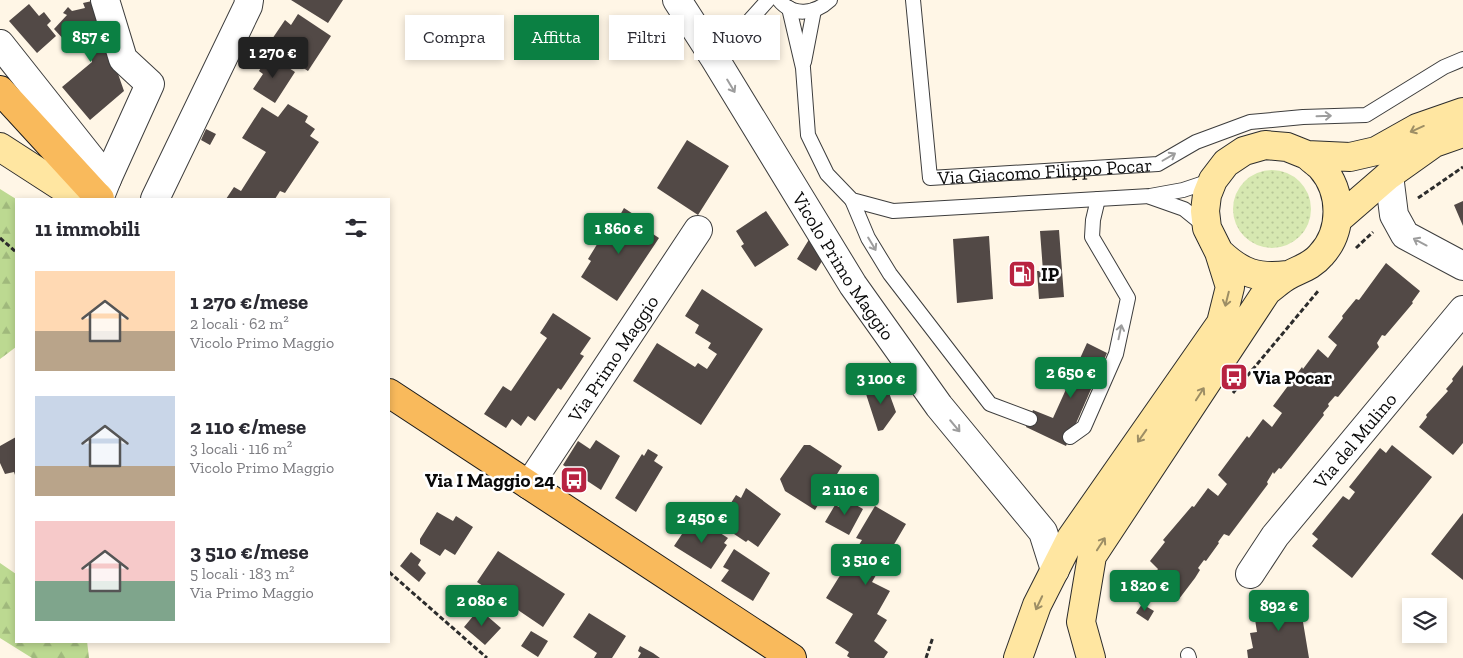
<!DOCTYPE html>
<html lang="it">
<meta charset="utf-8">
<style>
:root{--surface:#fff;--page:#f7f7f7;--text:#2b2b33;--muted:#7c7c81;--accent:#0b8043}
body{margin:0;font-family:"Zilla Slab",serif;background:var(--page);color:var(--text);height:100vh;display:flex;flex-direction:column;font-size:19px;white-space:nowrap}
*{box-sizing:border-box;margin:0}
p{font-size:16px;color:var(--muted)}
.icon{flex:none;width:28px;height:28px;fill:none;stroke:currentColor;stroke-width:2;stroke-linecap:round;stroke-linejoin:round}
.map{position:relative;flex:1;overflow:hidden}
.sheet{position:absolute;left:15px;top:198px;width:375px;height:445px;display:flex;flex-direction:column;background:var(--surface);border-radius:0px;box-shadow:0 2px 8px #0003}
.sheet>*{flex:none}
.banner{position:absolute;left:405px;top:15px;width:475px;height:45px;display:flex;gap:10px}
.controls{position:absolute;left:1402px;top:598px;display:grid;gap:10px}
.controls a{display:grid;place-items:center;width:45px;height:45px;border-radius:0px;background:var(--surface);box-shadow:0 2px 8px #0003;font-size:25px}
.price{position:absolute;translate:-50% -42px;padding:0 11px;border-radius:5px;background:var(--accent);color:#fff;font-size:16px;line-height:32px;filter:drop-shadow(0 1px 2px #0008)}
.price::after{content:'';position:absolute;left:50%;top:30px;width:15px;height:11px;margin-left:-8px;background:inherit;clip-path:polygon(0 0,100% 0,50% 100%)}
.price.active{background:#222;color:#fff}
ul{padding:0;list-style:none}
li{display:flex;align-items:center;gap:15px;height:125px;padding:0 20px}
li span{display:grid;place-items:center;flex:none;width:140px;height:100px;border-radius:0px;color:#555}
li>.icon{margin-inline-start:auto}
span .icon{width:60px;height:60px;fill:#fffc;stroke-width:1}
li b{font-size:21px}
h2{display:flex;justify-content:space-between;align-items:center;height:60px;padding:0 20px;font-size:21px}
.tag{padding:0 18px;border-radius:0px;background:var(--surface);box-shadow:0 2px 8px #0003;font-size:18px;line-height:45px}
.tag.active{background:var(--accent);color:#fff}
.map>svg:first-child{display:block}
.grass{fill:url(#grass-dots)}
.forest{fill:url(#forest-firs)}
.building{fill:#524946}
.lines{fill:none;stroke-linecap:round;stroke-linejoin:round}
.lane-casing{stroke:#3d3d3d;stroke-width:16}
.street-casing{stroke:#3d3d3d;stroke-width:30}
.secondary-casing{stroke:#2c2c2c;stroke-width:30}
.primary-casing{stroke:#1b1b1b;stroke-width:30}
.path{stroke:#2c2c2c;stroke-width:3;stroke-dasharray:5 2.5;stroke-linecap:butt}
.lane{stroke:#fff;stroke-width:14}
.street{stroke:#fff;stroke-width:28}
.secondary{stroke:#ffe6a1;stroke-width:28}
.primary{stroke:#f9ba5c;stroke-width:28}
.oneway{stroke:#9d9d9d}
.oneway2{stroke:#9d8e65}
.labels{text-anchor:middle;stroke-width:5;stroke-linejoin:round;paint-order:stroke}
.street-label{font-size:19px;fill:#0a0a0a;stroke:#fff}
.poi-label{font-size:19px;font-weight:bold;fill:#0a0a0a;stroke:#fff;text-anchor:start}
</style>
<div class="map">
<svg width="1463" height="658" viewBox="0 0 1463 658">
<defs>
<pattern id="grass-dots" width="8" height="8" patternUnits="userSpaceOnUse" patternTransform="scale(1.25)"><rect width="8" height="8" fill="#d6e8b1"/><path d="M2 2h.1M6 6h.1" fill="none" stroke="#b6c697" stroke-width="1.8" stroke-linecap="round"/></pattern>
<pattern id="forest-firs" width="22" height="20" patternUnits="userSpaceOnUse" patternTransform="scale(1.25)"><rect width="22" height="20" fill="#bcd991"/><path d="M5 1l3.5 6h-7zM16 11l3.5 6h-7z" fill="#a0b97c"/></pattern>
</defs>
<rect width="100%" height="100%" fill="#fff6e6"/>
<path class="grass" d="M1233 209a39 39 0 1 1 78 0a39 39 0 1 1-78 0Z"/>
<path class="forest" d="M0,189l16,10v148l-16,12z
M0,563l16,11v67h71l2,17h-57l-32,-20z"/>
<path class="building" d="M291,0h52l-15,23z
M92,1l15,48 2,-1 15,43 -34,29 -28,-33 30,-25 -9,-33 -16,14 -13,-14 13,-14 -4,-2 5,-6 4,4 13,-3 -2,-5z
M29,4l10,12 5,-4 7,9 -4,4 9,11 -19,17 -28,-32z
M298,14l33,22 -23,35 -40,-26 17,-25 6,5z
M269,55l26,17 -20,31 -22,-14 10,-15 -4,-3z
M288,104l20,12 -3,6 10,7 -5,7 9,6 -34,51 -5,-2 -5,8h-49l8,-12 7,4 25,-39 -24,-14 20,-31 16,10z
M206,129l10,5 -6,11 -9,-5z
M687,140l42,26 -31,49 -41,-27z
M1463,201v25l-9,-21z
M624,208l23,15 -3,5 15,10 -42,63 -36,-24 10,-16 -3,-2 24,-39 4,2z
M766,211l23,34 -34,22 -14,-21 3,-2 -8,-13z
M1059,230l5,67 -25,2 -2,-28h6l-3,-40z
M813,233l14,20 -11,18 -19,-12z
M989,236l4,63 -36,4 -4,-64z
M1386,263l34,28 -8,11 1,1 -28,33 -3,-1 -5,8 2,4 -41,50 -3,-1 -7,8 1,2 -6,7 1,2 -43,54 -2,-1 -5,6 -1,-2 -6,10 1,2 -39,52 -5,-2 -6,8 1,1 -13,18 -2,-1 -6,8 2,2 -5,8 -16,21 -27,-22 6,-8 -8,-8 15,-19 -2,-2 29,-34 2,1 14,-19 10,8 9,-12 -9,-9 29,-39 2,2 14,-19 9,8 10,-14 -9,-7 29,-39 1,2 15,-20 10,9 9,-13 -9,-8 15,-19 -1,-2 14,-17 3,1z
M702,289l61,40 -62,96 -68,-44 24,-38 38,24 3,-4 9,6 10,-15 -9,-6 3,-5 -16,-10 4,-8 -14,-9z
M553,313l38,25 -11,16 4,2 -23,34 -3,-2 -23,33 -7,-5 -7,10 -9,-7 -6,9 -22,-14 19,-28 8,5 36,-53 -7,-5z
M1087,343l20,10 -41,93 -40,-19 7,-17 20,8z
M1463,365v78l-10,12 -34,-28 8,-10 -1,-2 22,-24 -2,-2 7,-8 -1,-2z
M884,379l12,33 -13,18 -5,1 -13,-40z
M16,437v41l-2,-6 -9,2 -5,-11v-17z
M596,440l24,16 -19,34 -38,-25 15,-24 12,8z
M804,445h6l32,21 -27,44 -30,-19 -5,-12z
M1392,445l40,32 -80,101 -40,-32 6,-7 -6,-5 31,-38 6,4 6,-8 -6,-5 31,-39 6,5z
M648,449l10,6 -4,6 9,6 -27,45 -21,-14 27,-44 2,2z
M746,488l35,26 -23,33 -10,-7 -2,2 -33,-22 11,-17 5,3 7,-11 5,3z
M844,498l19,11 -14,26 -24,-13 10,-17 4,2z
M875,506l31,18 -34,58 18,9 -13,23 10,6 -13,21 14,11 -4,6h-34l-3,-2 2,-4 -14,-9 18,-29 -27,-16 36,-58 -6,-2z
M437,512l16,9 3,-5 17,11 -18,28 -10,-6 -5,7 -20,-12v-5z
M1463,513v67l-32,-26z
M690,522l9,6 4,-6 25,16 -4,5 3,2 -16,24 -37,-23z
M734,549l36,24 -17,28 -32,-20 8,-11 -6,-3z
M498,551l67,43 -22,33 -66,-45z
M411,552l10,8 -3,5 8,8 -7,9 -19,-16z
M1299,598l10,60h-61l-1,-8 6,-2 -3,-15 7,-1 -4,-25z
M1142,604l12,7 -6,10 -12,-8z
M479,609l22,19 -16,17 -21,-18z
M589,613l37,23 -14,22h-18l3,-5 -24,-16z
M531,631l17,10 -10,16 -17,-11z
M640,646l13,7 7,5h-22l3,-5 -3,-2z"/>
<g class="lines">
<g class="lane-casing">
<g id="lane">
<path d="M779,0c14,17 36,14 51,0"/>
<path id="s1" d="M913,0l17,178 228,-14 38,-22 54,-20 53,-5 63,-2 78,-48 19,-8"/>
<path d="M789,8l14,60 5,67 19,39 25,26 41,11 257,-15 33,-6 30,-10"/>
<path d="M715,59l53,-59"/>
<path d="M804,62l10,-52"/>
<path d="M1150,197l34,12 21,17"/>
<path d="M852,200l16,38 22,36 100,130 40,15"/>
<path d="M1070,437l14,-10 32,-73 12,-56 -36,-61 1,-17 5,-21"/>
<path d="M1188,655l1,3"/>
</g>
</g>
<g class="street-casing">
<g id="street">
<path d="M105,0l18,59 27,25 -43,95"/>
<path id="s2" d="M677,0l38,59 138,226 86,121 104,126 12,38"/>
<path d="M0,44l107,135 -6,15"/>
<path d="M1389,175l5,40 11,20 58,31"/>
<path d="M155,199l93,-193 1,-6"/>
<path id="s3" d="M529,485l169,-255"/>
<path id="s4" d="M1250,574l25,-38 188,-226"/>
</g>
</g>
<g class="secondary-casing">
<path id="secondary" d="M0,147l68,44 31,6
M1337,220l52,-45 45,-32 29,-10
M1219,252c22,21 38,27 69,23
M1018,658l19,-53 34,-67 150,-215 9,-36 -11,-35 -12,-24 -2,-17 2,-16 6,-15 13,-17 18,-12 21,-6 22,2 20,8 43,2 26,-6 41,-23 46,-16
M1091,658l-10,-36 11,-66 175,-265c7,-5 14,-12 22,-16 11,-6 23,-9 32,-20 22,-24 22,-63 0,-88 -4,-4 -10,-8 -14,-12"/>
</g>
<g class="primary-casing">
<path id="primary" d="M0,90l100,109
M389,393l403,265"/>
</g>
<path class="path" d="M1418,198l45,-31
M0,238l16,14
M1356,248l17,-16
M1233,393l86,-103
M389,572l98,86
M926,658l7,-21"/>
<use href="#lane" class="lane"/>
<use href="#street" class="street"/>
<use href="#secondary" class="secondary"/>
<use href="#primary" class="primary"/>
</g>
<defs><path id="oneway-shaft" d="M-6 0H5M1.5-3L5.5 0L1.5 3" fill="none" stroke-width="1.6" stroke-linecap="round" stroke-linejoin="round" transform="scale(1.25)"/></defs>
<g class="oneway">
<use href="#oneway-shaft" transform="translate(731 86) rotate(59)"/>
<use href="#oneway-shaft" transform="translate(1324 116) rotate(-2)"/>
<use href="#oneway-shaft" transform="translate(1169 157) rotate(-30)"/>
<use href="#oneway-shaft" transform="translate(1420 242) rotate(-152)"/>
<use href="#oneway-shaft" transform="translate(872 244) rotate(59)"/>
<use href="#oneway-shaft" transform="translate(1120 332) rotate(-78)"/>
<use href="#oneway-shaft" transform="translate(955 426) rotate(50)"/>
</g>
<g class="oneway2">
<use href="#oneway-shaft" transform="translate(1417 129) rotate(156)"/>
<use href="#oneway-shaft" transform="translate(1227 299) rotate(104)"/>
<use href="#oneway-shaft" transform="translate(1200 394) rotate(-57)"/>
<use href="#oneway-shaft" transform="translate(1142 436) rotate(125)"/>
<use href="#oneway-shaft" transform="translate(1101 544) rotate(-57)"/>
<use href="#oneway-shaft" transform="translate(1039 603) rotate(115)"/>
</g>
<defs>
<g id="fuel-square" transform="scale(1.4375)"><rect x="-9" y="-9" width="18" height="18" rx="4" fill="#b82341" stroke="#fff"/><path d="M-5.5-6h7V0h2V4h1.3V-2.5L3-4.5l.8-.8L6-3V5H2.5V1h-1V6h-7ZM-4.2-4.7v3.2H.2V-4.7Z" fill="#fff"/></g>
<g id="bus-square" transform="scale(1.4375)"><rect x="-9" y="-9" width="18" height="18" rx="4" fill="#b82341" stroke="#fff"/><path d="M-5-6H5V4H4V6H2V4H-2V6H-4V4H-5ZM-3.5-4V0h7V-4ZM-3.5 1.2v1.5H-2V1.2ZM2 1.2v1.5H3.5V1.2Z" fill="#fff"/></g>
</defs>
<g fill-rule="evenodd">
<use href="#fuel-square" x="1022" y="274"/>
<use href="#bus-square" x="1234" y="377"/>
<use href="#bus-square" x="574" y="480"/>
</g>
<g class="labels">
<g class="street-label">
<text dy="7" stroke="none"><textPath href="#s1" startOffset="294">Via Giacomo Filippo Pocar</textPath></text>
<text dy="7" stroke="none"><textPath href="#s2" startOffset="314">Vicolo Primo Maggio</textPath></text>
<text dy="7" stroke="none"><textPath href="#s3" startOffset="152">Via Primo Maggio</textPath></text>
<text dy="7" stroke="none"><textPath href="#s4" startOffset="170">Via del Mulino</textPath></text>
</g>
<g class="poi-label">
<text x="1041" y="281">IP</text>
<text x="1253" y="384">Via Pocar</text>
<text x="555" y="487" text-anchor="end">Via I Maggio 24</text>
</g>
</g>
</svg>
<div class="controls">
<a><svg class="icon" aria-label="layers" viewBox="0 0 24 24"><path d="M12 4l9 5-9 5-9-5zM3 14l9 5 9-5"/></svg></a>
</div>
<b class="price" style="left:91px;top:63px">857 €</b>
<b class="price active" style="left:273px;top:79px">1 270 €</b>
<b class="price" style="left:619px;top:255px">1 860 €</b>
<b class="price" style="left:1071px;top:399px">2 650 €</b>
<b class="price" style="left:881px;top:405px">3 100 €</b>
<b class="price" style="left:845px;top:516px">2 110 €</b>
<b class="price" style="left:702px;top:544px">2 450 €</b>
<b class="price" style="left:866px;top:586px">3 510 €</b>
<b class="price" style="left:1145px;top:612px">1 820 €</b>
<b class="price" style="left:482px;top:627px">2 080 €</b>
<b class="price" style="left:1279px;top:632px">892 €</b>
<div class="banner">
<a class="tag">Compra</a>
<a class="tag active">Affitta</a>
<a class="tag">Filtri</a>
<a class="tag">Nuovo</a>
</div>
<section class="sheet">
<h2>11 immobili<svg class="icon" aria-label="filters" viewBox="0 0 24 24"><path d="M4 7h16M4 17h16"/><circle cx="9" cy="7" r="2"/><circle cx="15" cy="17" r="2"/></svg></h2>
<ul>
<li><span style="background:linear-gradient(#ffd9b3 60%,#b9a48a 0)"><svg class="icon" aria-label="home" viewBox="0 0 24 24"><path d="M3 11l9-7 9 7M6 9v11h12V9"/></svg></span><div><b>1 270 €/mese</b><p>2 locali · 62 m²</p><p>Vicolo Primo Maggio</p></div></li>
<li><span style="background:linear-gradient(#c9d6e8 70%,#b9a48a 0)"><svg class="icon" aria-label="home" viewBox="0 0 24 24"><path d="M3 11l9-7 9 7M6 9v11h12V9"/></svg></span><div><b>2 110 €/mese</b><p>3 locali · 116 m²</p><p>Vicolo Primo Maggio</p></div></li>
<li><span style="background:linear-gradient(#f6c9c9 60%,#7fa58c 0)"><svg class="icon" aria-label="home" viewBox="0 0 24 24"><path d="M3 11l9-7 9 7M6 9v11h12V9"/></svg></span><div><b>3 510 €/mese</b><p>5 locali · 183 m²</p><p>Via Primo Maggio</p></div></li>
</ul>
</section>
</div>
